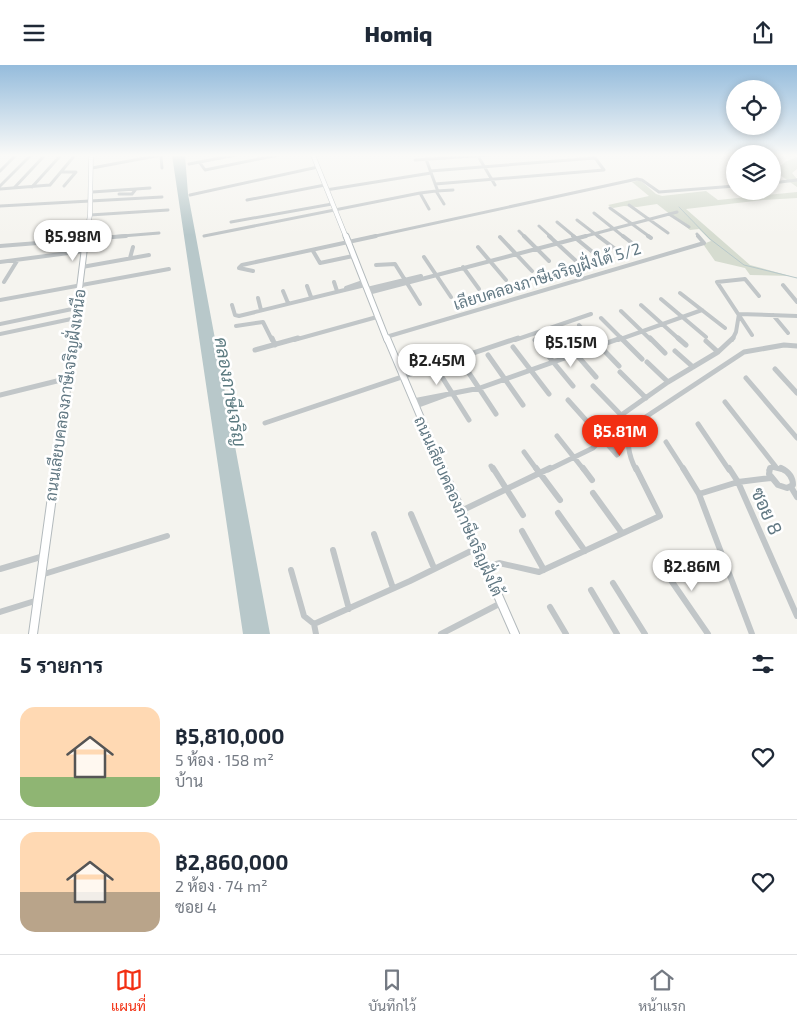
<!DOCTYPE html>
<html lang="th">
<meta charset="utf-8">
<style>
:root{--surface:#fff;--page:#f6f6f7;--text:#1f2937;--muted:#747a83;--line:#e0e1e3;--accent:#f22f12}
body{margin:0;font-family:"Exo 2",Sarabun,sans-serif;background:var(--page);color:var(--text);height:100vh;display:flex;flex-direction:column;font-size:19px;white-space:nowrap}
*{box-sizing:border-box;margin:0}
p{font-size:16px;color:var(--muted)}
.icon{flex:none;width:28px;height:28px;fill:none;stroke:currentColor;stroke-width:2;stroke-linecap:round;stroke-linejoin:round}
.map{position:relative;height:569px;overflow:hidden}
.panel{display:flex;flex-direction:column;background:var(--surface);flex:1}
.panel>*{flex:none}
.fabs{position:absolute;left:726px;top:15px;display:grid;gap:10px}
.fabs a{display:grid;place-items:center;width:55px;height:55px;border-radius:50%;background:var(--surface);box-shadow:0 2px 8px #0003;font-size:25px}
.price{position:absolute;translate:-50% -42px;padding:0 11px;border-radius:18px;background:#fff;color:#222;font-size:16px;line-height:32px;filter:drop-shadow(0 1px 2px #0008)}
.price::after{content:'';position:absolute;left:50%;top:30px;width:15px;height:11px;margin-left:-8px;background:inherit;clip-path:polygon(0 0,100% 0,50% 100%)}
.price.active{background:var(--accent);color:#fff}
ul{padding:0;list-style:none}
li{display:flex;align-items:center;gap:15px;height:125px;padding:0 20px}
li+li{border-top:1px solid var(--line)}
li span{display:grid;place-items:center;flex:none;width:140px;height:100px;border-radius:15px;color:#555}
li>.icon{margin-inline-start:auto}
span .icon{width:60px;height:60px;fill:#fffc;stroke-width:1}
li b{font-size:21px}
h2{display:flex;justify-content:space-between;align-items:center;height:60px;padding:0 20px;font-size:21px}
header{display:flex;justify-content:space-between;align-items:center;height:65px;padding:0 20px;background:var(--surface);font-size:22px;font-weight:800}
.tabs{display:flex;justify-content:space-around;align-items:center;height:70px;border-top:1px solid var(--line);background:var(--surface);font-size:14px;color:var(--muted)}
.tabs a{display:grid;justify-items:center;gap:2px}
.tabs .active{color:var(--accent)}
.map>svg:first-child{display:block}
.green{fill:#d6dcd0}
.water{fill:#b8c8ca}
.lines{fill:none;stroke-linecap:round;stroke-linejoin:round}
.stream{stroke:#b8c8ca;stroke-width:1}
.secondary-far3-casing{stroke:#b3babd;stroke-width:5}
.secondary-far2-casing{stroke:#b3babd;stroke-width:7}
.secondary-far1-casing{stroke:#b3babd;stroke-width:8}
.secondary-casing{stroke:#b3babd;stroke-width:10}
.street-far3{stroke:#c1c6c8;stroke-width:3}
.street-far2{stroke:#c1c6c8;stroke-width:4}
.street-far1{stroke:#c1c6c8;stroke-width:5}
.street{stroke:#c1c6c8;stroke-width:6}
.secondary-far3{stroke:#fff;stroke-width:4}
.secondary-far2{stroke:#fff;stroke-width:5}
.secondary-far1{stroke:#fff;stroke-width:6}
.secondary{stroke:#fff;stroke-width:8}
.labels{text-anchor:middle;stroke-width:5;stroke-linejoin:round;paint-order:stroke}
.street-label{font-size:16px;fill:#617883;stroke:#fff}
.water-label{font-size:18px;font-style:italic;fill:#5c7b81;stroke:#fff}
.near-street-label{font-size:19px;fill:#617883;stroke:#fff}
</style>
<header><svg class="icon" aria-label="menu" viewBox="0 0 24 24"><path d="M4 6h16M4 12h16M4 18h16"/></svg>Homiq<svg class="icon" aria-label="share" viewBox="0 0 24 24"><path d="M12 15V3M7 8l5-5 5 5M5 13v7h14v-7"/></svg></header>
<div class="map">
<svg width="797" height="569" viewBox="0 0 797 569">
<rect width="100%" height="100%" fill="#f5f4ef"/>
<path class="green" d="M797,92v12l-5,4 5,6v8l-17,-12 -3,-6 8,-7z
M640,115l16,14 6,2 44,-5 12,9 79,-8v6l-34,2 -77,9 64,56 40,11 -40,-1 -5,-7 -30,-7 -12,-17 8,-3 -12,-12 -9,1 -33,-26 -20,3 -13,-1 -11,2 -5,-3 41,-9 -17,-14z"/>
<path class="water" d="M172,90h13l3,39 82,440h-27z"/>
<g class="lines">
<path class="stream" d="M679,142l31,32 34,26 53,13"/>
<g class="secondary-far3-casing">
<path id="secondary-far3" d="M313,90l33,82
M86,172l4,-22 1,-60"/>
</g>
<g class="secondary-far2-casing">
<path id="secondary-far2" d="M346,171l41,104
M73,275l13,-104"/>
</g>
<g class="secondary-far1-casing">
<path id="secondary-far1" d="M387,273l56,132
M56,405l18,-132"/>
</g>
<g class="secondary-casing">
<path id="secondary" d="M442,403l73,166
M33,569l23,-166"/>
</g>
<path class="street-far3" d="M161,91l1,12
M478,91l17,29
M426,94l11,30
M415,95l74,-5
M200,98l5,7 73,-15
M189,99l47,-9
M92,103l69,-13
M0,106l16,-16
M430,106l165,-13
M61,107h15l-12,14
M772,118l25,-3
M435,119l169,-14 -11,-15
M0,121l31,-31
M32,122l29,-32
M14,123l31,-33
M0,124l50,-4 25,-30
M326,125l105,-17
M436,126l17,-1
M92,127l58,-4
M420,128l16,-2 8,13
M119,129h13l4,-5
M190,130l128,-28
M247,135l78,-15
M629,140l39,28
M0,141l162,-9
M610,143l40,29
M594,148l30,24
M669,149l20,13
M90,150l78,-5
M577,155l22,17
M231,157l101,-18
M557,157l18,15
M539,161l12,11
M519,166l6,6
M697,169l2,3
M204,171l216,-43 9,16
M110,172l49,-4
M371,172l266,-58 5,1 17,12 76,-6
M582,172l95,-25"/>
<path class="street-far2" d="M524,171l25,25
M549,171l26,24
M573,171l22,18
M598,171l16,12
M623,171l9,7
M648,171l3,2
M500,172l32,34
M0,181l126,-10
M478,182l28,33
M313,186l7,12 33,-7
M424,192l27,40
M130,193l3,-11
M0,197l84,-11
M376,200l19,-1 25,40
M82,202l67,-12
M463,202l16,22
M253,206l-14,-3 3,-3 134,-29
M4,217l13,-21
M334,217l3,9
M783,220l14,17
M307,221l4,11
M346,223l17,-6
M367,224l54,-13
M283,226l5,12
M368,228l218,-57
M680,228l45,35
M258,233l3,12
M661,234l45,38
M0,235l169,-31
M232,240l3,10 4,1 126,-31
M641,240l39,35
M621,246l30,29
M773,250l15,18
M601,253l22,22
M0,259l77,-16
M579,260l14,15
M236,261l27,-4 9,18
M557,267l7,8
M0,269l76,-16
M752,270l-35,-53 28,-3 14,17
M386,272l318,-94 -6,-7
M294,275l83,-23
M515,275l76,-26
M618,275l84,-30
M732,275l4,-8 3,-18 58,2"/>
<path class="street-far1" d="M272,273l3,7
M562,273l34,39
M592,273l27,28
M621,273l21,21
M650,273l15,15
M678,273l8,7
M535,275l38,46
M706,276l12,11
M513,282l36,47
M255,285l43,-12
M675,286l18,16
M488,290l35,50
M647,297l21,20
M463,299l33,50
M437,304l32,51
M775,304l22,24
M620,307l26,26
M746,313l51,60
M593,321l28,29
M0,330l69,-17
M568,335l49,55
M413,336l67,-13 141,-50
M725,337l51,65
M416,341l30,-11
M265,358l253,-85
M698,359l31,46
M557,371l27,34
M666,377l18,28
M524,387l13,18
M491,401l2,4
M548,405l45,-22 6,-6 -1,-9 5,-5 65,-46 50,-30 15,-14
M636,405c-8,-16 -10,-28 -4,-44l112,-74 40,-7 13,1
M769,405l3,-3 12,3"/>
<path class="street" d="M493,403l30,47
M536,403l24,32
M583,403l9,12
M683,403l16,26 53,140
M729,403l9,14 59,134
M770,403l-1,6 9,11 9,3 6,-3c0,-8 -4,-13 -12,-17
M791,422l6,10
M593,428l29,40
M699,429l39,-12 33,-4
M461,446l89,-43
M558,448l27,38
M411,449l23,54
M522,466l22,39
M374,469l19,54
M333,485l16,59
M659,498l49,71
M486,502l13,-4 40,9 121,-56 -24,-48
M0,504l44,-13
M291,505l13,46 10,8 2,10
M41,510l126,-39
M613,518l32,51
M591,525l26,44
M550,542l16,27
M0,547l38,-12
M314,559l96,-43 67,-33
M441,569l60,-31"/>
<use href="#secondary-far3" class="secondary-far3"/>
<use href="#secondary-far2" class="secondary-far2"/>
<use href="#secondary-far1" class="secondary-far1"/>
<use href="#secondary" class="secondary"/>
</g>
<linearGradient id="sky" x2="0" y2="1"><stop stop-color="#95bcdc"/><stop offset="0.53" stop-color="#fafaf8"/><stop offset="1" stop-color="#fafaf8" stop-opacity="0"/></linearGradient>
<rect width="797" height="170" fill="url(#sky)"/>
<g class="labels">
<g class="street-label">
<text transform="translate(547 211) rotate(-17)" y="6">เลียบคลองภาษีเจริญฝั่งใต้ 5/2</text>
<text transform="translate(65 330) rotate(-82)" y="6">ถนนเลียบคลองภาษีเจริญฝั่งเหนือ</text>
<text transform="translate(459 441) rotate(66)" y="6">ถนนเลียบคลองภาษีเจริญฝั่งใต้</text>
</g>
<g class="water-label">
<text transform="translate(230 327) rotate(80)" y="6">คลองภาษีเจริญ</text>
</g>
<g class="near-street-label">
<text transform="translate(767 446) rotate(66)" y="7">ซอย 8</text>
</g>
</g>
</svg>
<div class="fabs">
<a><svg class="icon" aria-label="locate" viewBox="0 0 24 24"><circle cx="12" cy="12" r="6"/><path d="M12 2v4M12 18v4M2 12h4M18 12h4"/></svg></a>
<a><svg class="icon" aria-label="layers" viewBox="0 0 24 24"><path d="M12 4l9 5-9 5-9-5zM3 14l9 5 9-5"/></svg></a>
</div>
<b class="price" style="left:73px;top:197px">฿5.98M</b>
<b class="price" style="left:571px;top:303px">฿5.15M</b>
<b class="price" style="left:437px;top:321px">฿2.45M</b>
<b class="price active" style="left:620px;top:392px">฿5.81M</b>
<b class="price" style="left:692px;top:527px">฿2.86M</b>
</div>
<section class="panel">
<h2>5 รายการ<svg class="icon" aria-label="filters" viewBox="0 0 24 24"><path d="M4 7h16M4 17h16"/><circle cx="9" cy="7" r="2"/><circle cx="15" cy="17" r="2"/></svg></h2>
<ul>
<li><span style="background:linear-gradient(#ffd9b3 70%,#8fb573 0)"><svg class="icon" aria-label="home" viewBox="0 0 24 24"><path d="M3 11l9-7 9 7M6 9v11h12V9"/></svg></span><div><b>฿5,810,000</b><p>5 ห้อง · 158 m²</p><p>บ้าน</p></div><svg class="icon" aria-label="heart" viewBox="0 0 24 24"><path d="M12 20l-8-8c-3-5 5-10 8-4 3-6 11-1 8 4z"/></svg></li>
<li><span style="background:linear-gradient(#ffd9b3 60%,#b9a48a 0)"><svg class="icon" aria-label="home" viewBox="0 0 24 24"><path d="M3 11l9-7 9 7M6 9v11h12V9"/></svg></span><div><b>฿2,860,000</b><p>2 ห้อง · 74 m²</p><p>ซอย 4</p></div><svg class="icon" aria-label="heart" viewBox="0 0 24 24"><path d="M12 20l-8-8c-3-5 5-10 8-4 3-6 11-1 8 4z"/></svg></li>
</ul>
</section>
<nav class="tabs">
<a class="active"><svg class="icon" aria-label="map" viewBox="0 0 24 24"><path d="M3 6l6-2 6 2 6-2v14l-6 2-6-2-6 2zM9 4v14M15 6v14"/></svg>แผนที่</a>
<a><svg class="icon" aria-label="saved" viewBox="0 0 24 24"><path d="M7 4h10v16l-5-4-5 4z"/></svg>บันทึกไว้</a>
<a><svg class="icon" aria-label="home" viewBox="0 0 24 24"><path d="M3 11l9-7 9 7M6 9v11h12V9"/></svg>หน้าแรก</a>
</nav>
